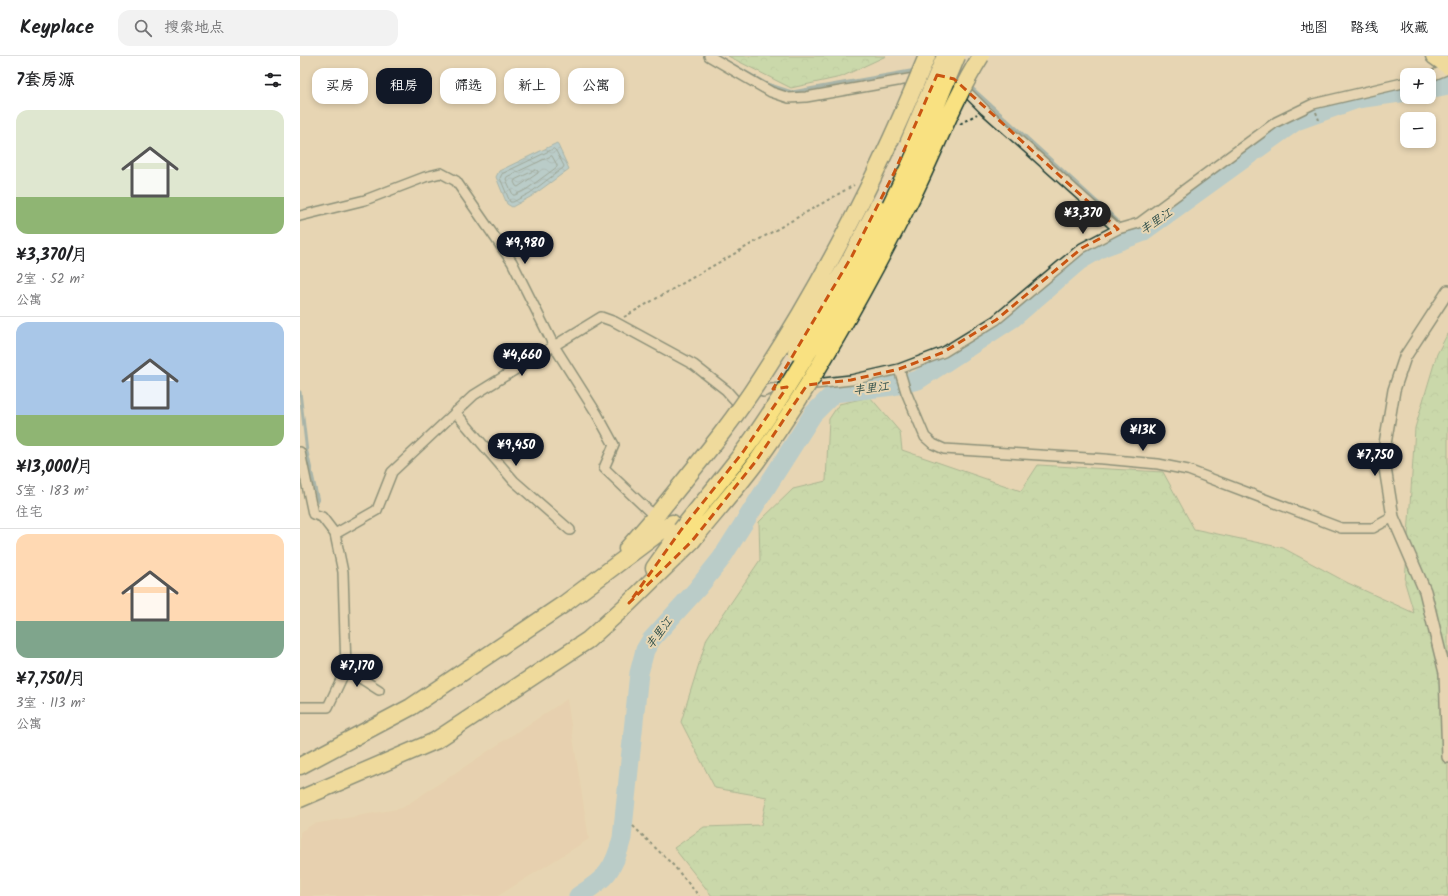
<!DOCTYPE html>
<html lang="zh">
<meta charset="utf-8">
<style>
:root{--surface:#fff;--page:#f2f2f2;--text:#202124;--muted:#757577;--line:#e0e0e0;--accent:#111827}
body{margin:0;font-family:Kalam,"LXGW WenKai TC",sans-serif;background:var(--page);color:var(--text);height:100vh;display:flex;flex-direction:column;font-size:15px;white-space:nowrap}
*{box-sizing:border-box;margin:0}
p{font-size:13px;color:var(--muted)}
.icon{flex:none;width:22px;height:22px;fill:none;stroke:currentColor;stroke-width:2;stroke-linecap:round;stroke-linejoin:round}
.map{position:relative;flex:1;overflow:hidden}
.panel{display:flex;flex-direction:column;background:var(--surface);width:300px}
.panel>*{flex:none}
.hud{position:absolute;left:12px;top:12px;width:380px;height:36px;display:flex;gap:8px}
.fabs{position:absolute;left:1100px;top:12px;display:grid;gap:8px}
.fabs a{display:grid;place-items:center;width:36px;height:36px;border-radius:8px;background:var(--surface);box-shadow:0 2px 6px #0003;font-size:20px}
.price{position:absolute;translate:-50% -34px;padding:0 9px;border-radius:14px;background:var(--accent);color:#fff;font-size:13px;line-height:26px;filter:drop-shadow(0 1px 2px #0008)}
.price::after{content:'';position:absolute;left:50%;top:24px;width:12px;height:9px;margin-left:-6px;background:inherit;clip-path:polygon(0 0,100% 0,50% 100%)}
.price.active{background:#222;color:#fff}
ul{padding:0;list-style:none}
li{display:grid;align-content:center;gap:8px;height:212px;padding:0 16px}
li+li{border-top:1px solid var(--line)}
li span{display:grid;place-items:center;height:124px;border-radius:12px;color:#555}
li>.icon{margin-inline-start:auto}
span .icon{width:72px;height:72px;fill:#fffc;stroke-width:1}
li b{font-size:17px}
h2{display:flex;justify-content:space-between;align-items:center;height:48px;padding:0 16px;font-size:17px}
.pill{padding:0 14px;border-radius:12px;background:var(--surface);box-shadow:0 2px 6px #0003;font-size:14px;line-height:36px}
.pill.active{background:var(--accent);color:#fff}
header{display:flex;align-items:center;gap:24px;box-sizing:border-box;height:56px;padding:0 20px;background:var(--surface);border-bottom:1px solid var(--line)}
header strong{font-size:19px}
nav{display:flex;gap:22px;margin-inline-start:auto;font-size:14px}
.search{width:280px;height:36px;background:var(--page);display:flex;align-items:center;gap:10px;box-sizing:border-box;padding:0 14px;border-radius:12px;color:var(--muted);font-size:15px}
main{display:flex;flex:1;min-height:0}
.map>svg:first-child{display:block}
.built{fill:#e6cbaa}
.forest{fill:url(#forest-crowns);stroke:#628c6a}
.water{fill:url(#water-waves);stroke:#5b8c9d}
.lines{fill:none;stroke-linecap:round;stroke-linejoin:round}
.shore{stroke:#47727a;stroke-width:1}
.stream{stroke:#5b8c9d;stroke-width:3}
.river{stroke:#83c1e3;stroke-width:19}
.minor-casing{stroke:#1f3d34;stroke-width:12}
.tertiary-casing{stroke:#1f3d34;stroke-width:14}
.motorway-casing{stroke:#1f3d34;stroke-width:19}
.path{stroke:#1f3d34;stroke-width:2;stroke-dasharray:3 3;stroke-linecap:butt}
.minor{stroke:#e7d6b3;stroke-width:9}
.tertiary{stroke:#e7d6b3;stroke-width:11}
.motorway{stroke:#f9e181;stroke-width:16}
.motorway-bridge-casing{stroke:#1f3d34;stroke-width:19;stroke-linecap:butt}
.motorway-bridge{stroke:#f9e181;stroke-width:16}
.marked{fill:none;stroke:#ca5512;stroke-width:3;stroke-dasharray:8 5;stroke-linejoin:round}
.labels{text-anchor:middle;stroke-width:4;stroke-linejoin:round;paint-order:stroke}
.water-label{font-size:12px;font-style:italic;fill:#294a46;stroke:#e7d6b3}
</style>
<header>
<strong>Keyplace</strong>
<div class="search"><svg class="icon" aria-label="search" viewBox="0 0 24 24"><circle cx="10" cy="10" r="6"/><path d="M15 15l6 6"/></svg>搜索地点</div>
<nav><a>地图</a><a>路线</a><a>收藏</a></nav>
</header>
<main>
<section class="panel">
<h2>7套房源<svg class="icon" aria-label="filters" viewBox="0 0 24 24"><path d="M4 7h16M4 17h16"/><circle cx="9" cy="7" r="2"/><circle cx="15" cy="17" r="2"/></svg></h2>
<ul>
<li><span style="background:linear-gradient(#dfe7d0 70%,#8fb573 0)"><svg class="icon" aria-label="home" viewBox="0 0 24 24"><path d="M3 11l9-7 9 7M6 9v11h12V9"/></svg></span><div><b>¥3,370/月</b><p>2室 · 52 m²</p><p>公寓</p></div></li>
<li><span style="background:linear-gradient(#a9c7e8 75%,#8fb573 0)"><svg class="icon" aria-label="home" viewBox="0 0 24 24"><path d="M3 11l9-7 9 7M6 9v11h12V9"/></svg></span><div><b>¥13,000/月</b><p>5室 · 183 m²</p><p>住宅</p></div></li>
<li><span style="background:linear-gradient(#ffd9b3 70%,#7fa58c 0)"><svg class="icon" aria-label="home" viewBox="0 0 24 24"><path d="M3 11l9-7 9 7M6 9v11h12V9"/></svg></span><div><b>¥7,750/月</b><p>3室 · 113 m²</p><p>公寓</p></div></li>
</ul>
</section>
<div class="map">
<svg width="1148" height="840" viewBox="0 0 1148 840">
<defs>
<pattern id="forest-crowns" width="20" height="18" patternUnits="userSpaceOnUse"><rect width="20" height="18" fill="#a6dca0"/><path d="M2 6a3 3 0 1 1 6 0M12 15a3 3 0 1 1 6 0" fill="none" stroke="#8ebe8a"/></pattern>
<pattern id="water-waves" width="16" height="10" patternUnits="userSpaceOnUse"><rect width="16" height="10" fill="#83c1e3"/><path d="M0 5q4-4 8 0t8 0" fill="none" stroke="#6b9eb9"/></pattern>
</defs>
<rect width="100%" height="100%" fill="#e7d6b3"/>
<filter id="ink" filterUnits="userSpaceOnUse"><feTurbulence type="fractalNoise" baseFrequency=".025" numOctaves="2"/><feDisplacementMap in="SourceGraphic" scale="8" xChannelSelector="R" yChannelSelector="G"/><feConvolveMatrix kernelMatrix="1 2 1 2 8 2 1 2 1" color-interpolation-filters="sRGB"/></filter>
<g filter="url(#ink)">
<path class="built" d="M267,643l22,140 -91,57h-198v-64l13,-8 89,-16z"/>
<path class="forest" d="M428,0h158l-45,21 -50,11z
M1148,277v563h-736l-38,-48 30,-21 57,-2 6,-28 -52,-9 -34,-66 26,-84 53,-78 -1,-38 34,-33 33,-8 3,-62 10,-15 31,-7 30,35 2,18 119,41 17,-26 125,7 31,57 89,19 65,35 66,30 -9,-30 10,-155 22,-74z"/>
<path class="water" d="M257,87l12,26 -37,27 -20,11 -5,-3 -11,-27 3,-6z"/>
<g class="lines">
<path class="shore" d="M254,93l2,2 8,15 -1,2 -33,25 -17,9h-3l-10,-24 2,-4z
M252,100l5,9v2l-30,22 -12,6h-2l-7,-16 1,-2z
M236,114l2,1v2l-20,14 -2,-1 -2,-4 1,-2z"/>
<path class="stream" d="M418,0l49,28 25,8 124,-22
M670,30l147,134
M832,178l1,2
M0,336l7,60 11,49"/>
<path class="river" d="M1129,33l19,-4
M278,840c28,-17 36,-26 44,-58l17,-165 6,-23 6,-10 46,-51 24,-30 92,-145 21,-21 59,-7 25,-6 95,-62 66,-57 24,-14 38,-14 155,-112 61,-22 50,-7"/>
<g class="minor-casing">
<path id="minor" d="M409,0l62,36 18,6 17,-1 114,-20
M644,20l10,3 31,31 133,119
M1129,21l19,-8
M0,160l65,-16 60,-23 16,-4 15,8 56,81 42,84 43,68 17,31 -10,23 47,45
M599,313l7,23 19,45 8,7 11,5 160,10 54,5 30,6 153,58h32l20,-11
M506,329l45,-5 48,-11 45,-17 52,-32 86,-72 36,-19 21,-6 137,-101 37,-18 94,-22
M463,336l8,-3 18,-2
M155,356l59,69 56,49
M0,396l13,62 9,3 13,17 8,38 3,97 -18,38h-28
M35,478l42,-24 15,-38 82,-77 127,-78 14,5 79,43 32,25 15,17
M46,613l33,21"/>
</g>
<g class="tertiary-casing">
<path id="tertiary" d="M1148,235l-43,66 -11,33 -11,66 10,61 32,74 20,82 3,84"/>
</g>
<g class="motorway-casing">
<path id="motorway" d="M1134,0l14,10
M327,493l32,-37
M354,512l27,-38
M0,710l111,-59 153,-103 108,-81
M0,743l135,-58 153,-101 41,-37 63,-62"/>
</g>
<path class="path" d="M1016,56l3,8
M660,68l17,-10
M324,261l230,-132
M333,770l40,39 26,31"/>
<use href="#minor" class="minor"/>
<use href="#tertiary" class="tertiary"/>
<use href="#motorway" class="motorway"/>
<g class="motorway-bridge-casing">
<path id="motorway-bridge" d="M609,85l36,-85
M496,296l56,-96 25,-49
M359,456c35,-44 71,-86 101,-133 66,-101 121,-211 167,-323
M381,474c20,-26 42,-51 62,-78 21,-27 39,-57 57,-86 62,-98 114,-202 157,-310
M392,485c22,-27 45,-53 65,-80 58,-81 107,-170 152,-258 25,-49 43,-101 72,-147"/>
</g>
<use href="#motorway-bridge" class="motorway-bridge"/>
</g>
</g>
<path d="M0 0H1148V840H0ZM637,19l17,4 164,150 -36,19 -86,72 -52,32 -45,17 -48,11 -44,5 -51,76 -64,80 -63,62 52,-73 62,-78 44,-65 -14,2 79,-133 42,-83z" fill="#e7d6b3" fill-opacity=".55" fill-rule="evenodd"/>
<path class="marked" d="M637,19l17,4 164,150 -36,19 -86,72 -52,32 -45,17 -48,11 -44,5 -51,76 -64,80 -63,62 52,-73 62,-78 44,-65 -14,2 79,-133 42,-83z"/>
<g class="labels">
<g class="water-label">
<text transform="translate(856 165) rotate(-34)" y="4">丰里江</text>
<text transform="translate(571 332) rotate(-7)" y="4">丰里江</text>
<text transform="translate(359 577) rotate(-53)" y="4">丰里江</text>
</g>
</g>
</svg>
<div class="fabs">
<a>+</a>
<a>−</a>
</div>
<b class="price active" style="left:783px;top:179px">¥3,370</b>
<b class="price" style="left:225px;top:209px">¥9,980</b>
<b class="price" style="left:222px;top:321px">¥4,660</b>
<b class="price" style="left:843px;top:396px">¥13K</b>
<b class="price" style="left:216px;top:411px">¥9,450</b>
<b class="price" style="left:1075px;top:421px">¥7,750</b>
<b class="price" style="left:57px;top:632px">¥7,170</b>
<div class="hud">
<a class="pill">买房</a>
<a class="pill active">租房</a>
<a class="pill">筛选</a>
<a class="pill">新上</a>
<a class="pill">公寓</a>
</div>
</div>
</main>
